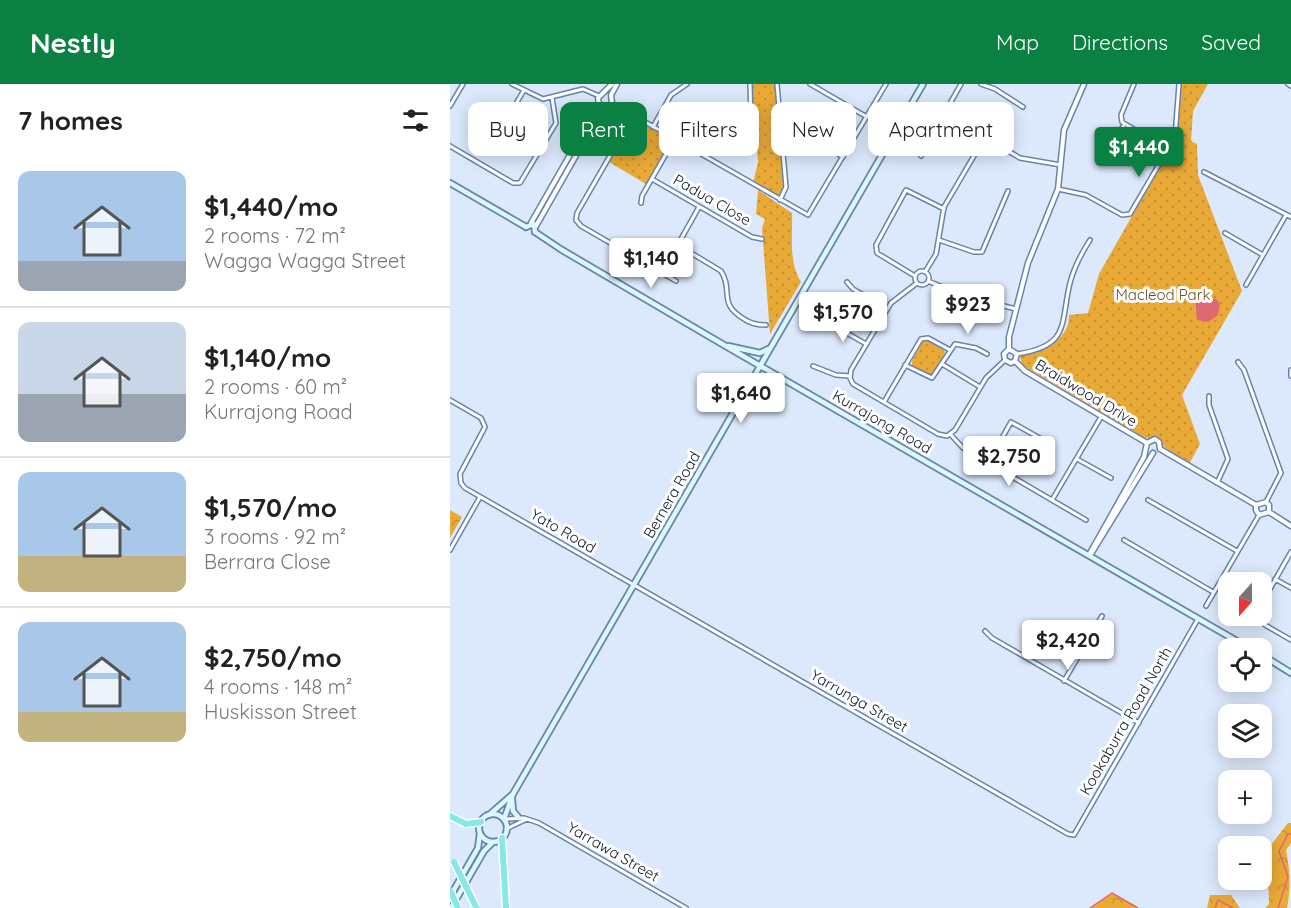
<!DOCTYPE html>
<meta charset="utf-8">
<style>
:root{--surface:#fff;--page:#f2f2f2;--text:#222;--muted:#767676;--line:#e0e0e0;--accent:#0b8043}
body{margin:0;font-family:Quicksand,sans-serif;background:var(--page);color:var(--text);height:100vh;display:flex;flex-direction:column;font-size:22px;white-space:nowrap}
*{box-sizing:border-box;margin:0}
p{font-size:20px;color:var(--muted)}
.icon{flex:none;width:33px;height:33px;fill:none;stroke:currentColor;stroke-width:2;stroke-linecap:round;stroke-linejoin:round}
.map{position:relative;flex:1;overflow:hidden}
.side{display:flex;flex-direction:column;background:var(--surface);width:450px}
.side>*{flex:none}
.banner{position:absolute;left:18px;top:18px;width:570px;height:54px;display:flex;gap:12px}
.needle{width:39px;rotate:201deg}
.tools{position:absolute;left:768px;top:488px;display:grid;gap:12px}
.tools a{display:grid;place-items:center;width:54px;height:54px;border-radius:12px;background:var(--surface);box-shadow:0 3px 15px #0003;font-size:30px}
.price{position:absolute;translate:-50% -51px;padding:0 14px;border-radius:6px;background:#fff;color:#222;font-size:20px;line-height:39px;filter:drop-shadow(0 2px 3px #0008)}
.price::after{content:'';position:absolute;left:50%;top:36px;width:18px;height:14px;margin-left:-9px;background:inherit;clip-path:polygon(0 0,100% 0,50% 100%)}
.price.selected{background:var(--accent);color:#fff}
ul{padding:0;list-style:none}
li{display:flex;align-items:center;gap:18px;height:150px;padding:0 18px}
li+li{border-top:2px solid var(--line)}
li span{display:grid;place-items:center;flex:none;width:168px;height:120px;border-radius:12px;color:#555}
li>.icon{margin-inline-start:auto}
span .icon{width:72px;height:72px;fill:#fffc;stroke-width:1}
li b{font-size:26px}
h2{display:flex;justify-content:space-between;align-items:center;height:72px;padding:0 18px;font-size:26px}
.tag{padding:0 21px;border-radius:12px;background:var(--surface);box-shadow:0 3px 15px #0003;font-size:21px;line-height:54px}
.tag.selected{background:var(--accent);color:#fff}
header{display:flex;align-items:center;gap:36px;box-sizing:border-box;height:84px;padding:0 30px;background:var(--accent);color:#fff}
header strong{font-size:28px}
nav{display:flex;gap:33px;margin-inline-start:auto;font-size:21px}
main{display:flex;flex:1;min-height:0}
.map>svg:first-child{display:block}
.forest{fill:url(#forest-crowns)}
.park{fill:url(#park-dots)}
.water{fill:#e06871}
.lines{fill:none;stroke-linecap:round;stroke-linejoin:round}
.stream{stroke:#e06871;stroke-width:1.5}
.minor-casing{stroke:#6784ae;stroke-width:6}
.tertiary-casing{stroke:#6784ae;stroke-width:7}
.secondary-casing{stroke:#6784ae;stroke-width:8}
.motorway-casing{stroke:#fff;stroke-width:9}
.minor{stroke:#fff;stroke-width:3}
.tertiary{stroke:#fff;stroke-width:4}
.secondary{stroke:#dbf8f8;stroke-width:4.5}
.motorway{stroke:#88e7e9;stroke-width:6}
.motorway-bridge-casing{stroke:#fff;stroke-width:9;stroke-linecap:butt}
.motorway-bridge{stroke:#88e7e9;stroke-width:6}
.labels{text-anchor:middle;stroke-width:6;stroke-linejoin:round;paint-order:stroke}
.street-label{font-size:15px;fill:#0d1828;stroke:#fff}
.park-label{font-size:15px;fill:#694e20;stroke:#fff}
</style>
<header>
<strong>Nestly</strong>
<nav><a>Map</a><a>Directions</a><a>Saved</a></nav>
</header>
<main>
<section class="side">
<h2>7 homes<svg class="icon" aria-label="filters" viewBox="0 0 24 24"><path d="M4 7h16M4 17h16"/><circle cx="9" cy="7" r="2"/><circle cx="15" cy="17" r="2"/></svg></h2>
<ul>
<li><span style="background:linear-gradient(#a9c7e8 75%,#9aa5b1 0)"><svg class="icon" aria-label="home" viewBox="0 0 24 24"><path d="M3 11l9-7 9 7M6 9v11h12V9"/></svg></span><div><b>$1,440/mo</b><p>2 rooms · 72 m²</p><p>Wagga Wagga Street</p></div></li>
<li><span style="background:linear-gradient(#c9d6e8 60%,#9aa5b1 0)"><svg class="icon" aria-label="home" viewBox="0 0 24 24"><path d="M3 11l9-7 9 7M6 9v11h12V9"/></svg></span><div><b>$1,140/mo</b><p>2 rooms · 60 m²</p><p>Kurrajong Road</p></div></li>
<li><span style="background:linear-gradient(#a9c7e8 70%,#c2b280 0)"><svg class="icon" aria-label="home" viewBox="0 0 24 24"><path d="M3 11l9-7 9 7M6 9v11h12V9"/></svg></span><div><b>$1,570/mo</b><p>3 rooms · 92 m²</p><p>Berrara Close</p></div></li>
<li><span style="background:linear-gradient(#a9c7e8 75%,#c2b280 0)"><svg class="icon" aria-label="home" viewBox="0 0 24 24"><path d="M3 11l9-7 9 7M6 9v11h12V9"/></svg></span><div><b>$2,750/mo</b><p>4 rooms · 148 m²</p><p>Huskisson Street</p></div></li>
</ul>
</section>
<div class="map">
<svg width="841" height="824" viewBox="0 0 841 824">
<defs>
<pattern id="forest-crowns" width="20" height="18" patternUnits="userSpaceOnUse" patternTransform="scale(1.5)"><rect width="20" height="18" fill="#e9a937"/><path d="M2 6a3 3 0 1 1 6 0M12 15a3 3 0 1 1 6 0" fill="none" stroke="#c79131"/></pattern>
<pattern id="park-dots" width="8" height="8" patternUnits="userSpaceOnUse" patternTransform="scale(1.5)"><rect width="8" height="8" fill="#e9a937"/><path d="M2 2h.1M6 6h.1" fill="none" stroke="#c79131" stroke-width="1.8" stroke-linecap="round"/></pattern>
</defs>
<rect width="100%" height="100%" fill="#dce9fc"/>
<path class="forest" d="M0,426l12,7 -12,21z
M838,739h3v20l-5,7c4,20 5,38 1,58h-22l4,-4 -2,-54z
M662,809l26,15h-48z
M760,811h21l9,13h-33z"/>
<path class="park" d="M302,0h24l8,103 -6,10 -25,-14 5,-21z
M731,0h27l-15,27 -2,30 6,3 1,31 44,116 -60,104 18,49 -11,20 -25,-17 -6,-9h-13l-123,-73 -2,-9c21,-6 50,-15 49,-41l19,-2 11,-39 78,-137z
M53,26l5,3 -1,3 -11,19 -5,1 -1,-5z
M187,36l31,18 2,6 -24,40 -37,-22 23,-40z
M308,106l34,23c1,24 -4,47 9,69l-31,52 -8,-106 3,-9 -9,-5z
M478,255l15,9 2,5 -11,20 -5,2 -17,-10v-4l11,-21z"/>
<path class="water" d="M750,212l16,3 4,5 -2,11 -10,7 -11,-2 -2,-22z"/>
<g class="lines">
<path class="stream" d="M640,824l22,-15 26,15
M765,824l3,-8 15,8
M828,824l10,-31 -9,-26 9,-17h3"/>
<g class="minor-casing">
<path id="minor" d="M62,0l31,15 40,-10 16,7
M327,0l9,103 -6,13
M360,0l57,33
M511,0l-13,23 2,10 70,41 41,7
M531,0l14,5 28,18
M684,0l-13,31 1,7 46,28
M838,0l3,2
M162,19l196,112 78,-131
M0,22l13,-22
M61,27l-7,-3 -5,3 -12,22 3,6 6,-1 28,-48
M183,32l-56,97 -1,7 5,6 95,55
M203,43l18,-32 16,-11
M331,45l16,1 46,27
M0,62l63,37h7l36,-60 -4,-25
M246,68l9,-14 11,-9 35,-7 -1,-38
M471,72l21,-36 6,-5
M661,72v-12l13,-19
M754,88l87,45
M202,95l100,58 10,2
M608,105l28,6 36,20 8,-1 45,-77 4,-53
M191,119l1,-7 32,-56
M775,149l38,22
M489,156l35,12h8l26,-61
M228,161l43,26c13,20 -4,32 23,48 7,5 13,6 22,6
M465 194a7 7 0 1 1 14 0a7 7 0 1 1-14 0Z
M475,188l11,-18 8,-47 41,-70
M212,189l37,-66
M465,192l-38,-23 -1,-8 30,-55 38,19
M478,197l36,15 52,13
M397,198l6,7 34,19
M467,199l-26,20 -40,67 -1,8 3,6 85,50 9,2 8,-6 31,-52 19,-18
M796,201l40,-70
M381,240l35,20
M567,270c54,-8 43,-31 53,-71 4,-16 11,-29 20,-43
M788,278l6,8 37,103 -15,29
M492,280l38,23
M455,281l27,13 23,-34 21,4 11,6
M363,282l23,9 14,1
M841,286v6
M759,312v9l19,54 -11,24
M0,316l31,18 4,9 -25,47 1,9 4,5 603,346 6,1 124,-216
M434,318l37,-63 7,-1 22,12
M501,351l12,13 123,72
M627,375l34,19
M538,379l23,-41 34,19
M602,416l49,-83
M698,416l89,51
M674,456l89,52
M0,466l30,-53
M825,495l16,9
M812,519l29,-51
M756,522l53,-91
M809,531l6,10 26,15
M535,547l7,7 147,85
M614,597l38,-65
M56,735l18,-1 15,5 147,85
M56,745l21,-10"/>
</g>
<g class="tertiary-casing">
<path id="tertiary" d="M155,23l-6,-3 -1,-6 14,-14
M81,139l68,-119
M86,142l63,-111 13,-12 -1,-8 6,-11
M559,265v-12l19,-74 30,-74 6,-59 20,-46
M559,265l-5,5 1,6 6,3 4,-2
M559,265l8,5 -2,7
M565,277l10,10 122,72
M697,359l8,-4 4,3 1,7
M710,365l96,56
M806,421l10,-3 3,3v7
M806,421v5l3,5 10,-3
M819,428l22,14
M641,470l62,-101
M639,471l55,-98 3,-14"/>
</g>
<g class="secondary-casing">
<path id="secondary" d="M0,99l76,44
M76,143l8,-3 1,8
M85,148l27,18 162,95 525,303
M278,262l32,7 8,-4
M812,571l29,18
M62,715l1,12 6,7
M29 744a14 14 0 1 1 28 0a14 14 0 1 1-28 0Z
M39,731l24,-21
M54,735l9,-25 410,-710
M1,811l27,-47 2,-15
M1,824l33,-57 9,-9"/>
</g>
<g class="motorway-casing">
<path id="motorway" d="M0,732l16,8 15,-2
M52,754l4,70"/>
</g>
<use href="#minor" class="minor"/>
<use href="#tertiary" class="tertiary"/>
<use href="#secondary" class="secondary"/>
<use href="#motorway" class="motorway"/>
<g class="motorway-bridge-casing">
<path id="motorway-bridge" d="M4,778l22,45
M0,806l8,18"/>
</g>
<use href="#motorway-bridge" class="motorway-bridge"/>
</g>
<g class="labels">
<g class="street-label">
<text transform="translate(262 116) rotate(30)" y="5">Padua Close</text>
<text transform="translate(636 309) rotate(31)" y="5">Braidwood Drive</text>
<text transform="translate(432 338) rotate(30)" y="5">Kurrajong Road</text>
<text transform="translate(222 411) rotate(-60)" y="5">Bernera Road</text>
<text transform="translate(113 447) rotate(30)" y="5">Yato Road</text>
<text transform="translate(409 617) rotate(30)" y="5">Yarrunga Street</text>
<text transform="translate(676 637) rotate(-60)" y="5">Kookaburra Road North</text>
<text transform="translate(163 768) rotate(30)" y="5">Yarrawa Street</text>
</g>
<g class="park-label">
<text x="713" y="216">Macleod Park</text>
</g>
</g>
</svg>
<div class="tools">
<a><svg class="needle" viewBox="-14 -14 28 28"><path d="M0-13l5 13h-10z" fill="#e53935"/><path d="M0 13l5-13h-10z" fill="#767676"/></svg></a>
<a><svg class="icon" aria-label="locate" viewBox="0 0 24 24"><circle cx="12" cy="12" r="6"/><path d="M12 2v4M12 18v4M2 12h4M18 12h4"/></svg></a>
<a><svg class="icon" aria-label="layers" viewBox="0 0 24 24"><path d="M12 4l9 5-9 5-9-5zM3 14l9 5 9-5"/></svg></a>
<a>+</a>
<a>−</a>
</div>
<b class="price selected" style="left:689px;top:94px">$1,440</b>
<b class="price" style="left:201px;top:205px">$1,140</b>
<b class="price" style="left:518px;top:251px">$923</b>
<b class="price" style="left:393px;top:259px">$1,570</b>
<b class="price" style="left:291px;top:340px">$1,640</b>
<b class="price" style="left:559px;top:403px">$2,750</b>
<b class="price" style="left:618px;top:587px">$2,420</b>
<div class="banner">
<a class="tag">Buy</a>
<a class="tag selected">Rent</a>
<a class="tag">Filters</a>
<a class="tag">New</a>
<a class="tag">Apartment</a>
</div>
</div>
</main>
